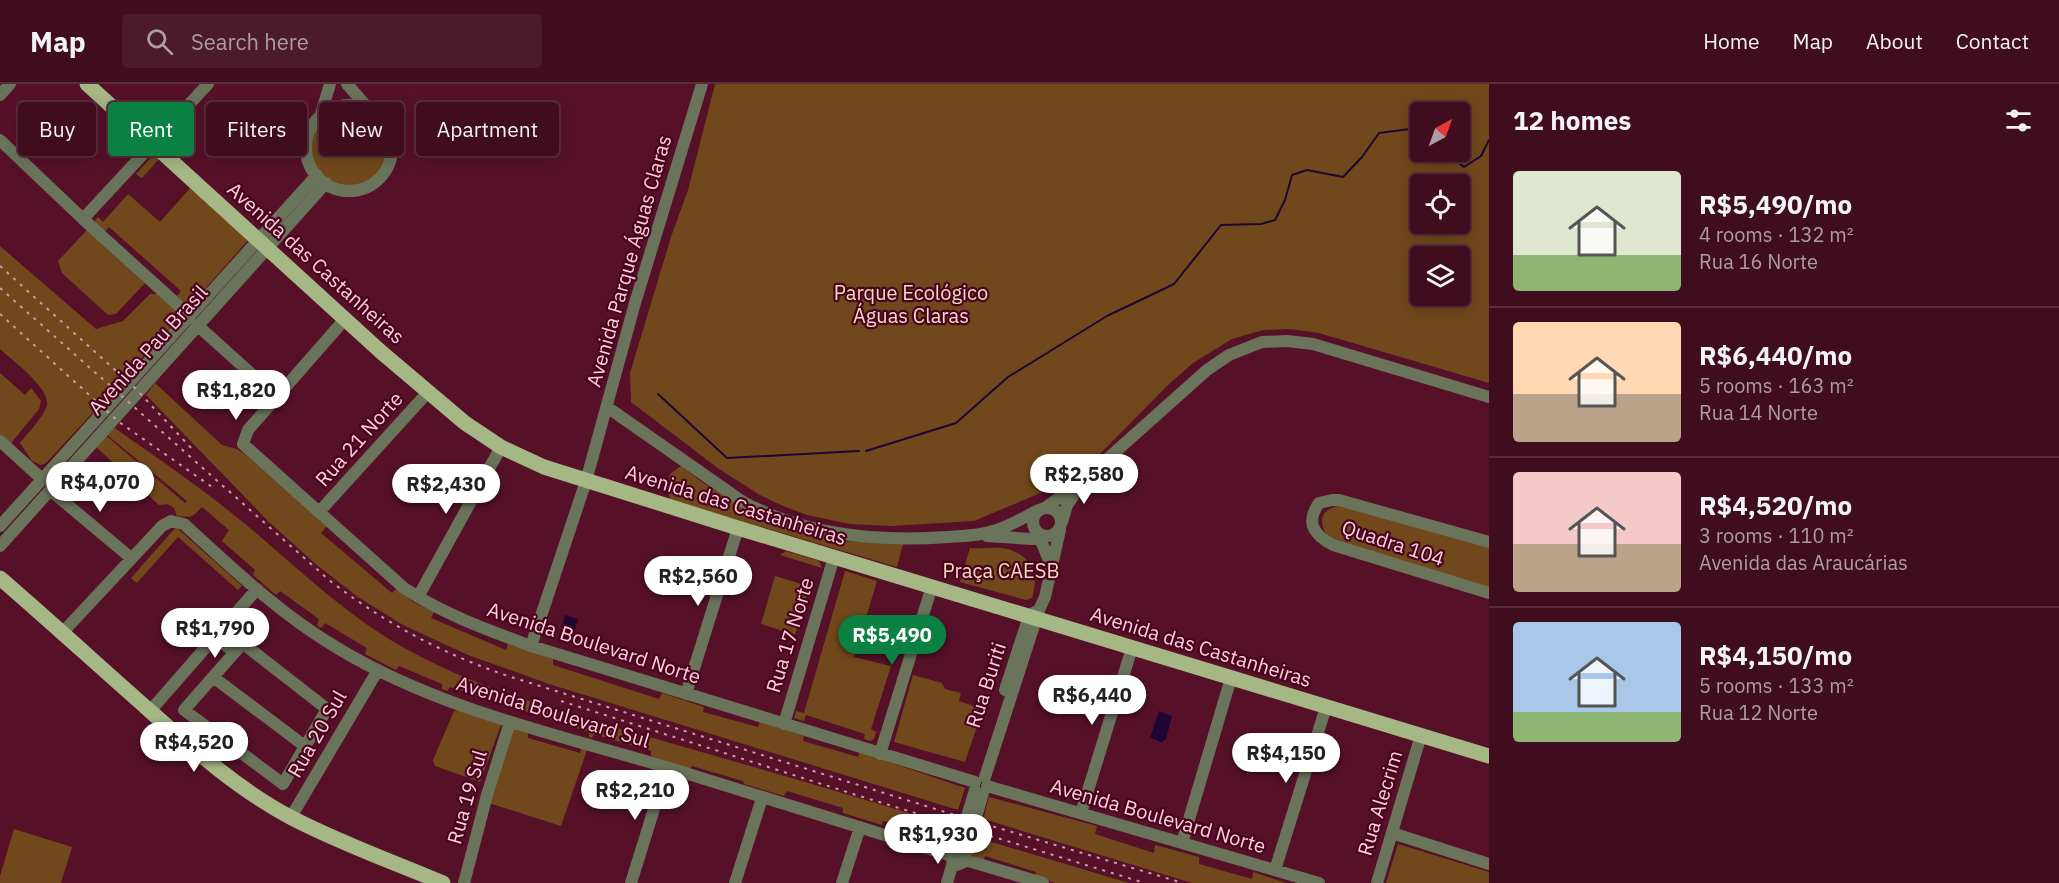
<!DOCTYPE html>
<meta charset="utf-8">
<style>
:root{--surface:#400d1f;--page:#4b1b2c;--text:#f1f3f6;--muted:#ae9ca4;--line:#592d3d;--accent:#0b8043}
body{margin:0;font-family:"IBM Plex Sans",sans-serif;background:var(--page);color:var(--text);height:100vh;display:flex;flex-direction:column;font-size:22px;white-space:nowrap}
*{box-sizing:border-box;margin:0}
p{font-size:20px;color:var(--muted)}
.icon{flex:none;width:33px;height:33px;fill:none;stroke:currentColor;stroke-width:2;stroke-linecap:round;stroke-linejoin:round}
.map{position:relative;flex:1;overflow:hidden}
.side{display:flex;flex-direction:column;background:var(--surface);width:570px}
.side>*{flex:none}
.banner{position:absolute;left:18px;top:18px;width:570px;height:54px;display:flex;gap:12px}
.needle{width:39px;rotate:41deg}
.fabs{position:absolute;left:1410px;top:18px;display:grid;gap:12px}
.fabs a{display:grid;place-items:center;width:60px;height:60px;border-radius:6px;background:var(--surface);box-shadow:0 3px 15px #0003,0 0 0 2px var(--line);font-size:30px}
.price{position:absolute;translate:-50% -51px;padding:0 14px;border-radius:21px;background:#fff;color:#222;font-size:20px;line-height:39px;filter:drop-shadow(0 2px 3px #0008)}
.price::after{content:'';position:absolute;left:50%;top:36px;width:18px;height:14px;margin-left:-9px;background:inherit;clip-path:polygon(0 0,100% 0,50% 100%)}
.price.on{background:var(--accent);color:#fff}
ul{padding:0;list-style:none}
li{display:flex;align-items:center;gap:18px;height:150px;padding:0 24px}
li+li{border-top:2px solid var(--line)}
li span{display:grid;place-items:center;flex:none;width:168px;height:120px;border-radius:6px;color:#555}
li>.icon{margin-inline-start:auto}
span .icon{width:72px;height:72px;fill:#fffc;stroke-width:1}
li b{font-size:26px}
h2{display:flex;justify-content:space-between;align-items:center;height:72px;padding:0 24px;font-size:26px}
.chip{padding:0 21px;border-radius:6px;background:var(--surface);box-shadow:0 3px 15px #0003,0 0 0 2px var(--line);font-size:21px;line-height:54px}
.chip.on{background:var(--accent);color:#fff}
header{display:flex;align-items:center;gap:36px;box-sizing:border-box;height:84px;padding:0 30px;background:var(--surface);border-bottom:2px solid var(--line)}
header strong{font-size:28px}
nav{display:flex;gap:33px;margin-inline-start:auto;font-size:21px}
.search{width:420px;height:54px;background:var(--page);display:flex;align-items:center;gap:15px;box-sizing:border-box;padding:0 21px;border-radius:6px;color:var(--muted);font-size:22px}
main{display:flex;flex:1;min-height:0}
.map>svg:first-child{display:block}
.green{fill:#71481b;fill-rule:evenodd}
.water{fill:#1f0534}
.lines{fill:none;stroke-linecap:round;stroke-linejoin:round}
.stream{stroke:#1f0534;stroke-width:2}
.minor{stroke:#6a745b;stroke-width:12}
.major{stroke:#a4b784;stroke-width:15}
.rail{stroke:#cf9ca9;stroke-width:2;stroke-dasharray:3 6;stroke-linecap:butt}
.minor-bridge{stroke:#6a745b;stroke-width:12}
.labels{text-anchor:middle;stroke-width:4.5;stroke-linejoin:round;paint-order:stroke}
.street-label{font-size:20px;fill:#fcd0d9;stroke:#4a031f}
.park-label{font-size:20px;fill:#f6dac0;stroke:#4a031f}
</style>
<header>
<strong>Map</strong>
<div class="search"><svg class="icon" aria-label="search" viewBox="0 0 24 24"><circle cx="10" cy="10" r="6"/><path d="M15 15l6 6"/></svg>Search here</div>
<nav><a>Home</a><a>Map</a><a>About</a><a>Contact</a></nav>
</header>
<main>
<div class="map">
<svg width="1489" height="799" viewBox="0 0 1489 799">
<rect width="100%" height="100%" fill="#561129"/>
<path class="green" d="M715,0h774v299l-170,-50 -29,-4 -27,1 -31,9 -39,24 -24,21 -93,94 -102,43 -83,5 -41,-2 -43,-9 -24,-9 -23,-11 -41,-26 -88,-67 -1,-29 41,-136 17,-47zM1420,28h40v40h-40zM1420,100h40v40h-40zM1420,172h40v40h-40z
M309 64a41 41 0 1 1 82 0a41 41 0 1 1-82 0Z
M155,69l5,5 -18,20 -6,-4z
M192,102l58,52 -61,69 -12,-11 4,-5 -72,-64 -4,5 -11,-10 4,-5 5,5 25,-28 32,28z
M88,145l57,54 -29,31 -8,1 -46,-42 -4,-12z
M0,162l96,83 27,-8 27,-27h11l19,17 -5,14 -22,17 -15,22 -92,99 -5,2 -9,-4 -12,-18c7,-9 26,-29 27,-38 3,-17 -35,-45 -47,-56z
M0,289l25,22 6,-7 10,13 -2,8 -32,39 -7,-7z
M155,299l67,62 15,4 10,7 80,70 -6,7 71,60 5,-5 16,14 21,10 -3,6 75,32 2,-6 45,15v6l106,34 3,-6 42,14 -1,5 55,15 2,-5 44,14 -1,5 55,16 2,-5 105,36 -7,22 -409,-126 -81,-29 -65,-30 -45,-28 -40,-31 -49,-44 -123,-127z
M112,342c43,31 86,59 127,93 55,45 105,96 169,131 76,42 162,64 245,88 101,29 201,58 301,89l-2,14 -69,-20 -1,4 -39,-12v-5l-56,-17 -3,5 -40,-12 -1,-3 -51,-15 -2,3 -39,-13v-5l-57,-17 -2,4 -3,-1v-5l-139,-45 -3,4 -5,-2v-5l-43,-18 -3,4 -31,-16 2,-6 -42,-25 -4,5 -4,-3 2,-6 -39,-28 -4,4 -23,-20 2,-5 -33,-29 7,-11 -27,-23c-10,10 -9,11 -25,9l-3,-8 -7,-4 -8,1 -66,-61 10,-11 82,70 2,-2 -81,-67z
M681,382l21,16 59,37 83,22 59,3 -6,23 -226,-67 -5,-10 4,-16z
M1341,421l148,43v42l-160,-52c-12,-16 -9,-29 12,-33z
M176,443l66,59 -4,4 -60,-53 -41,46 -6,-5z
M970,464c12,1 27,-2 38,1 25,8 31,26 24,49l-6,2 -66,-18z
M786,467l33,10 3,7 -42,-13z
M845,487l32,10 -23,76 37,9 -20,63 5,3 -2,7 -4,2 -6,-2 1,-5 -59,-19 -2,6 -10,-3 2,-7 8,2z
M775,492l30,9 2,-6 4,2 -16,54 -34,-11z
M913,591l29,8 3,6 16,4 -2,8 24,8 -18,53 -71,-20z
M461,625l40,16 -21,57 -45,-16 -2,-6 21,-49z
M512,642l16,5v7l52,15 1,-4 6,1 -26,76 -72,-23z
M989,713l108,29 -2,8 59,19 1,-8 44,12v7l53,15 1,-7 33,11h-94l-205,-63 -3,-4z
M14,745l58,18 -11,36h-61v-7z
M978,754l151,45h-74l-20,-6 1,-5 -51,-16 -2,6 -12,-6 4,-17z
M1398,760l91,28v11h-103z"/>
<path class="water" d="M565,531l13,4 -7,24 -13,-3z
M209,534l9,7 -12,13 -8,-6z
M1159,627l13,5 -6,23 -5,4 -4,-3 -7,-2z"/>
<g class="lines">
<path class="stream" d="M1444,68l20,15 17,-11 8,-16
M658,310l69,64 132,-7
M866,367l90,-28 52,-46 99,-61 67,-32 47,-59 40,-1 14,-4 10,-20 7,-25 15,-5 36,7 19,-20 17,-24 39,-5 2,2"/>
<path class="minor" d="M347,0l21,24
M0,11l10,-11
M306 64a43 43 0 1 1 86 0a43 43 0 1 1-86 0Z
M321,30l9,-30
M0,56l83,79 106,96
M83,135l125,-135
M345,235l-97,111 -5,14 161,144c39,26 84,42 127,58l444,136
M197,241l79,71
M607,323l136,95c62,33 136,40 205,35 15,-1 31,-1 45,-6 16,-4 31,-14 46,-21
M0,357l43,39
M50,406l81,68
M1033 438a14 14 0 1 1 28 0a14 14 0 1 1-28 0Z
M1045,424l41,-30 121,-108 22,-15 33,-13 25,-1 26,3 176,53
M319,428l109,-120
M1062,438l5,-17 13,-19
M0,442l317,-351
M987,452l45,3 7,-1 3,-2
M1043,452l-1,7 10,25
M1489,458l-150,-42h-7l-13,3c-14,20 -5,32 14,42l156,48
M0,462l326,-363
M418,513l83,-150
M223,544l104,81 -44,75 -99,-74 58,-66
M63,548l99,-106 9,-5 13,3c49,45 97,91 155,125 100,60 216,85 327,118 96,29 191,59 286,89
M215,553l19,15
M531,562l55,-165 49,-178 67,-219
M213,593l93,70
M1005,606l24,-74 6,-4
M686,610l52,-166
M150,627l107,-122
M784,640l50,-167
M880,670l52,-168
M985,693l54,-167 6,-13 15,-67
M987,702l332,97
M1081,729l51,-165
M291,733l87,-147
M1392,749l97,31
M1182,759l49,-165
M965,772l-2,-4 -7,-1 -4,5v4l5,5 7,-3 2,-9
M965,776l78,23
M1275,786l51,-163
M464,799l23,-88 23,-73
M631,799l36,-116
M735,799l27,-85
M842,799l18,-56
M947,799l6,-21
M1377,799l44,-148"/>
<path class="major" d="M87,0l293,267 85,72 36,24 43,20 194,61 751,228
M0,494c51,44 100,89 150,133 45,40 89,79 142,107 48,25 101,44 151,65"/>
<path class="rail" d="M0,182l135,122 58,62
M0,204l329,292c55,43 116,75 182,97l447,139 225,67
M0,230l119,108 96,67
M561,617l292,93 292,89"/>
<path class="minor-bridge" d="M958,762l17,-56
M967,765l16,-56"/>
</g>
<g class="labels">
<g class="street-label">
<text transform="translate(629 177) rotate(-74)" y="7">Avenida Parque Águas Claras</text>
<text transform="translate(316 179) rotate(42)" y="7">Avenida das Castanheiras</text>
<text transform="translate(148 266) rotate(-48)" y="7">Avenida Pau Brasil</text>
<text transform="translate(359 355) rotate(-48)" y="7">Rua 21 Norte</text>
<text transform="translate(736 421) rotate(17)" y="7">Avenida das Castanheiras</text>
<text transform="translate(1393 459) rotate(18)" y="7">Quadra 104</text>
<text transform="translate(790 551) rotate(-73)" y="7">Rua 17 Norte</text>
<text transform="translate(594 559) rotate(18)" y="7">Avenida Boulevard Norte</text>
<text transform="translate(1201 563) rotate(17)" y="7">Avenida das Castanheiras</text>
<text transform="translate(986 601) rotate(-72)" y="7">Rua Buriti</text>
<text transform="translate(553 628) rotate(17)" y="7">Avenida Boulevard Sul</text>
<text transform="translate(317 650) rotate(-60)" y="7">Rua 20 Sul</text>
<text transform="translate(467 713) rotate(-74)" y="7">Rua 19 Sul</text>
<text transform="translate(1380 719) rotate(-73)" y="7">Rua Alecrim</text>
<text transform="translate(1158 732) rotate(16)" y="7">Avenida Boulevard Norte</text>
</g>
<g class="park-label">
<text x="911" y="216">Parque Ecológico<tspan x="911" dy="23">Águas Claras</tspan></text>
<text x="1001" y="494">Praça CAESB</text>
</g>
</g>
</svg>
<div class="fabs">
<a><svg class="needle" viewBox="-14 -14 28 28"><path d="M0-13l5 13h-10z" fill="#e53935"/><path d="M0 13l5-13h-10z" fill="#ae9ca4"/></svg></a>
<a><svg class="icon" aria-label="locate" viewBox="0 0 24 24"><circle cx="12" cy="12" r="6"/><path d="M12 2v4M12 18v4M2 12h4M18 12h4"/></svg></a>
<a><svg class="icon" aria-label="layers" viewBox="0 0 24 24"><path d="M12 4l9 5-9 5-9-5zM3 14l9 5 9-5"/></svg></a>
</div>
<b class="price" style="left:236px;top:337px">R$1,820</b>
<b class="price" style="left:1084px;top:421px">R$2,580</b>
<b class="price" style="left:100px;top:429px">R$4,070</b>
<b class="price" style="left:446px;top:431px">R$2,430</b>
<b class="price" style="left:698px;top:523px">R$2,560</b>
<b class="price" style="left:215px;top:575px">R$1,790</b>
<b class="price on" style="left:892px;top:582px">R$5,490</b>
<b class="price" style="left:1092px;top:642px">R$6,440</b>
<b class="price" style="left:194px;top:689px">R$4,520</b>
<b class="price" style="left:1286px;top:700px">R$4,150</b>
<b class="price" style="left:635px;top:737px">R$2,210</b>
<b class="price" style="left:938px;top:781px">R$1,930</b>
<div class="banner">
<a class="chip">Buy</a>
<a class="chip on">Rent</a>
<a class="chip">Filters</a>
<a class="chip">New</a>
<a class="chip">Apartment</a>
</div>
</div>
<section class="side">
<h2>12 homes<svg class="icon" aria-label="filters" viewBox="0 0 24 24"><path d="M4 7h16M4 17h16"/><circle cx="9" cy="7" r="2"/><circle cx="15" cy="17" r="2"/></svg></h2>
<ul>
<li><span style="background:linear-gradient(#dfe7d0 70%,#8fb573 0)"><svg class="icon" aria-label="home" viewBox="0 0 24 24"><path d="M3 11l9-7 9 7M6 9v11h12V9"/></svg></span><div><b>R$5,490/mo</b><p>4 rooms · 132 m²</p><p>Rua 16 Norte</p></div></li>
<li><span style="background:linear-gradient(#ffd9b3 60%,#b9a48a 0)"><svg class="icon" aria-label="home" viewBox="0 0 24 24"><path d="M3 11l9-7 9 7M6 9v11h12V9"/></svg></span><div><b>R$6,440/mo</b><p>5 rooms · 163 m²</p><p>Rua 14 Norte</p></div></li>
<li><span style="background:linear-gradient(#f6c9c9 60%,#b9a48a 0)"><svg class="icon" aria-label="home" viewBox="0 0 24 24"><path d="M3 11l9-7 9 7M6 9v11h12V9"/></svg></span><div><b>R$4,520/mo</b><p>3 rooms · 110 m²</p><p>Avenida das Araucárias</p></div></li>
<li><span style="background:linear-gradient(#a9c7e8 75%,#8fb573 0)"><svg class="icon" aria-label="home" viewBox="0 0 24 24"><path d="M3 11l9-7 9 7M6 9v11h12V9"/></svg></span><div><b>R$4,150/mo</b><p>5 rooms · 133 m²</p><p>Rua 12 Norte</p></div></li>
</ul>
</section>
</main>
